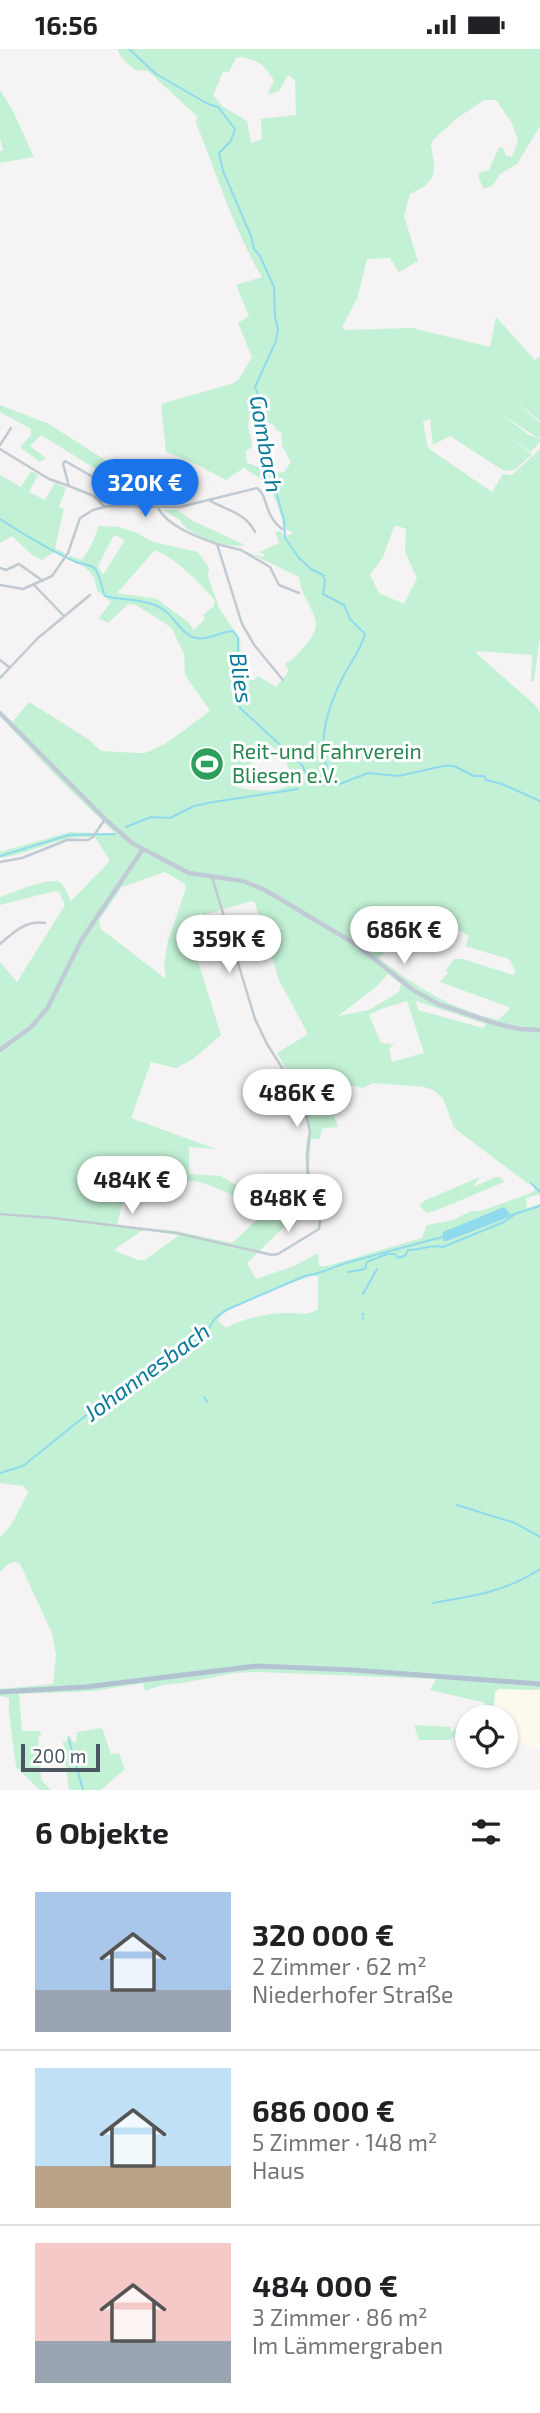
<!DOCTYPE html>
<html lang="de">
<meta charset="utf-8">
<style>
:root{--surface:#fff;--page:#f2f2f2;--text:#202124;--muted:#757577;--line:#e0e0e0;--accent:#1a73e8}
body{margin:0;font-family:"Exo 2",sans-serif;background:var(--page);color:var(--text);height:100vh;display:flex;flex-direction:column;font-size:26px;white-space:nowrap}
*{box-sizing:border-box;margin:0}
p{font-size:23px;color:var(--muted)}
.icon{flex:none;width:38px;height:38px;fill:none;stroke:currentColor;stroke-width:2;stroke-linecap:round;stroke-linejoin:round}
.map{position:relative;height:1741px;overflow:hidden}
.panel{display:flex;flex-direction:column;background:var(--surface);flex:1}
.panel>*{flex:none}
.buttons{position:absolute;left:455px;top:1656px;display:grid;gap:14px}
.buttons a{display:grid;place-items:center;width:63px;height:63px;border-radius:50%;background:var(--surface);box-shadow:0 2px 5px #0004;font-size:35px}
.scale{position:absolute;left:21px;bottom:18px;width:79px;box-sizing:border-box;padding-left:7px;border:4px solid #4a5661;border-top:0;font-size:19px;line-height:24px;white-space:nowrap;color:#4a5661;-webkit-text-stroke:5px #fff;paint-order:stroke}
.price{position:absolute;translate:-50% -60px;padding:0 16px;border-radius:24px;background:#fff;color:#222;font-size:23px;line-height:46px;filter:drop-shadow(0 2px 4px #0008)}
.price::after{content:'';position:absolute;left:50%;top:42px;width:21px;height:16px;margin-left:-10px;background:inherit;clip-path:polygon(0 0,100% 0,50% 100%)}
.price.on{background:var(--accent);color:#fff}
ul{padding:0;list-style:none}
li{display:flex;align-items:center;gap:21px;height:175px;padding:0 35px}
li+li{border-top:2px solid var(--line)}
li span{display:grid;place-items:center;flex:none;width:196px;height:140px;border-radius:0px;color:#555}
li>.icon{margin-inline-start:auto}
span .icon{width:84px;height:84px;fill:#fffc;stroke-width:1}
li b{font-size:30px}
h2{display:flex;justify-content:space-between;align-items:center;height:84px;padding:0 35px;font-size:30px}
.status{display:flex;justify-content:space-between;align-items:center;height:49px;padding:0 35px;background:var(--surface);direction:ltr}
.status svg{height:19px;fill:currentColor}
.map>svg:first-child{display:block}
.commercial{fill:#fdf9ef}
.green{fill:#c3f1d5;fill-rule:evenodd}
.water{fill:#90daee}
.lines{fill:none;stroke-linecap:round;stroke-linejoin:round}
.stream{stroke:#90daee;stroke-width:2}
.street{stroke:#c1cad2;stroke-width:2.5}
.secondary{stroke:#c1cbd6;stroke-width:4.5}
.primary{stroke:#b3c2d1;stroke-width:5}
.labels{text-anchor:middle;stroke-width:6;stroke-linejoin:round;paint-order:stroke}
.leisure-label{font-size:21px;fill:#27864d;stroke:#fff;text-anchor:start}
.water-label{font-size:23px;font-style:italic;fill:#0c7c9b;stroke:#fff}
</style>
<div class="status"><b>16:56</b><svg viewBox="0 0 49 12"><path d="M0 12V9h3v3zM5 12V6h3v6zM10 12V3h3v9zM15 12V0h3v12zM26 1h20v11H26zM47 4h2v5h-2z"/></svg></div>
<div class="map">
<svg width="540" height="1741" viewBox="0 0 540 1741">
<rect width="100%" height="100%" fill="#f5f3f3"/>
<path class="commercial" d="M499,1640l41,1v59l-16,-4h-18v-28h-13l2,-25z"/>
<path class="green" d="M117,0h423v77l-23,38 -17,10 -7,11 -9,4 -6,-12 2,-4 9,-3 10,-23 5,2 2,7 6,1 6,-16 -6,-18 -16,-23h-12l-28,19 -24,22 -1,4c5,30 7,35 -21,49l-6,22 14,45 -19,11 -9,-14 -23,1 -10,40 -15,28 3,3 67,-2 78,19 6,-30 39,43 5,-4v65l-26,-21 26,23v13l-2,2 -39,-25 30,22 11,4v3l-9,10 -24,-16 25,18 -17,16 -11,1 -54,-35 -17,9 -3,-26 -7,3 5,26 64,44 11,-18 9,1 28,-26v187l-6,45h-3l1,-26 -55,-4 -1,2 59,52 5,7v482l-14,4 1,10 13,-4v486l-41,-1 -4,3 -2,25h-10l3,-14 -56,-13 6,-11 -178,-7 -23,1 -53,10 -20,2 -17,6 -2,-8 -49,8 -75,3 3,37h18l1,5 -3,1 3,43 10,10h-11l-24,-23 -7,-53v-16l-9,-2v-7l53,-5 3,-30 -4,-21 -32,-69 -5,-2 -7,2 -8,8v-34l11,-13 17,-32 -4,-7 -24,-3v-521l17,20 48,-77 -6,-13 -4,-1 -55,14v-8c12,-4 49,-20 59,-15 6,3 9,14 12,19l39,-40 -15,-24c-33,-3 -62,16 -95,21v-6l70,-20 46,2 -58,-56 -49,-52 20,-24 59,37 13,12 36,2h8l20,-9 45,-33 -25,-36 -1,-21 -13,-27 -35,-22 -8,-1 -20,19 -9,-5 12,-16 -14,-11c-2,-20 -11,-24 -28,-32l1,-3 12,4 9,-14 8,-20 20,1 18,6 16,9 45,10 11,16 -1,8 11,32 21,31 1,24 6,17h7l4,-4 18,11 13,-16 -4,-7c8,-4 14,-11 20,-18 26,-29 -3,-38 -6,-69l-52,-25 15,5 3,-2 -6,-3 20,-9 -4,-11 5,-1 4,6 9,-4 -9,-5c-4,-16 -9,-37 -21,-47 -6,-6 -13,-7 -18,-14l-19,13 -30,-16 -30,-12 -5,-48 73,-21 5,-4 13,-22 -14,-34 11,-7 -13,-31 26,-8c-29,-48 -45,-103 -66,-154l1,-7 -49,-45 -13,-1 -13,-12zM242,8c17,4 23,8 32,24l-6,12 2,1 9,-3 9,-16 7,5 1,35 -35,4 1,20 -11,4 -4,-22 -25,-15 -9,-11 10,-23h6l7,-14zM253,364l7,1 1,15 4,-7 9,3 2,5 5,2 1,14 9,16 -7,10 -8,1 -29,-10 -1,-12 6,-4c0,-12 -9,-24 1,-34zM398,477l8,3 -1,23 12,26 -13,26 -25,-11 -9,-18 13,-18 11,-30zM114,486l11,5 -22,35 -5,-9zM155,501c25,11 41,30 60,50l-1,6 -11,9 2,4 -11,11 -6,-8 -31,-23 -40,-6zM274,698l11,11 8,22c-10,15 -40,11 -56,7l-4,-6 2,-6zM165,823l20,12 1,4 -18,53 -4,23 2,15 -65,-50 -2,-9 23,-33zM252,852l3,2 24,77 29,54 -31,19c15,27 32,53 34,85l-4,-1c-2,21 -2,42 4,62l3,1 -5,-33 2,-28h8l4,-11 15,-1 -16,-45 17,-5 4,7 20,4 10,-5 51,4 9,3 10,8 11,30 73,55 6,2 2,5 -4,3 -50,18h-10l-18,9 -26,5 -5,13 -95,28h-8l-1,-13 -24,13 -38,13 -9,-16 45,-44 -5,-5 5,-14 -35,-12 -20,-2 -16,-10 -32,-2v-27l27,2 -85,-31 20,-56 25,6 17,-9 28,-24 -34,-109 12,-8 1,-6 3,3zM421,859l48,28 -4,10 44,13 7,13 -3,3 -50,-16h-9l-8,11 2,3 -8,9 69,25 1,2 -12,11c-49,-12 -80,-32 -119,-62zM388,925l13,10 -2,8 -30,18 -31,6 38,-29zM407,952l17,52 -32,9 -3,-13 5,-5 -13,-1 -12,-28 12,-6zM416,952l70,23 -3,4 -65,-18zM194,1132c22,5 53,18 64,38l-26,24 -56,-12 -59,-6 7,-28 36,-8 8,-6zM143,1181l36,5 -34,25h-7l-22,-9 -1,-2zM311,1227h7v33c-9,6 -16,5 -26,4 -21,-1 -49,5 -66,15l-8,-7c3,-15 76,-39 93,-45z
M0,41l12,19 22,48 -34,6v-12l3,-1 -3,-12z
M0,356l49,19 87,56 16,5 -8,6 19,12 -6,-1 -4,2 -26,-9 6,-3 -92,-57 -11,11 16,12 -6,4 -20,-15 11,-12v-6l-31,-17z
M31,422l7,4 -9,17 16,8 10,-17 11,5 -7,19 5,2 -9,39 11,6 -2,2 -10,-4 -12,8 -11,-6 -19,-18 -12,7v-68l21,12z
M163,461h14l16,11 52,24c-15,4 -59,-9 -65,-25z
M480,1128l-7,10 23,-10 6,1 2,4 -69,29 -8,2 -7,-7 1,-3 5,-3z
M414,1676l37,2v5l4,-3 12,2v8l-15,-2 -1,3h-32z
M102,1679l9,26 8,-1 6,16 -24,21h-32l-6,-49 4,1v-6h3l3,6h3l1,-10z"/>
<path class="water" d="M504,1158l6,7 -1,3 -62,24h-4v-9z"/>
<g class="lines">
<path class="stream" d="M129,0l27,25 52,30 10,3 17,22 -4,12 -12,12 4,18 28,65 3,13 6,7 14,31 1,30 3,12 -2,12 -21,46 9,23 -2,32 22,78 1,18 14,20 12,11 12,6 2,5 -2,14 21,11 6,14 15,15c-4,16 -16,30 -23,45 -16,32 -29,73 -7,105l-14,1
M0,470c25,16 49,31 76,43 7,3 15,1 20,8 4,7 6,18 9,26 19,5 42,2 59,14 10,7 19,26 32,28 12,3 25,-7 37,-7l5,7v25l6,17 -5,18 1,10 62,57 4,9 31,11 31,-12 31,3 44,-10h11l20,10h10l2,4 16,4 38,17
M126,778l25,-10 19,1 24,-12 19,-4 85,-13
M0,807l69,-21 46,-1
M531,1134l9,9
M511,1166l29,-9
M348,1223l17,-3 2,-7 20,-8h8l3,4 8,-3 2,-5c14,0 21,-6 35,-3l61,-25 10,-7
M363,1245l14,-25
M363,1265v1
M363,1269v1
M204,1348l3,5
M0,1424l23,-7 92,-74 38,-26 23,-10 30,-23 9,-15 11,-8 79,-34c15,-2 26,-8 41,-13 33,-9 65,-18 97,-26
M457,1456l58,18 25,14
M433,1554c40,-7 72,-11 107,-34
M69,1691l14,50"/>
<path class="street" d="M0,396l11,-17
M0,400l49,30 20,7
M93,428l-28,-16 -2,3 6,22 25,10 11,11
M209,451c16,10 36,12 46,32
M158,459c11,19 39,29 59,36l25,80 13,22 28,34
M217,495l24,6 29,17 9,18 20,8
M0,519l6,2 13,-6 24,17
M0,536l23,4 29,-13 16,-23 12,-35 13,-8 15,-4 72,1 77,-19c12,9 6,26 25,41
M34,536l29,30
M0,611l9,7
M0,629l38,-40 52,-43
M0,813l22,-4 45,-18h21l5,-3 12,-18
M0,895c14,-12 26,-24 45,-21
M0,1165l53,4 123,15 96,22 6,-1 41,-25 1,-9 -9,-23 -3,-19 -1,-23 3,-23 -3,-14 -12,-30 -28,-44 -12,-25 -43,-142"/>
<path class="secondary" d="M0,664l105,106 27,24 57,30 54,8 22,9 92,55 56,45 25,14 56,19 25,6 21,1
M0,1001l30,-22 17,-19 35,-70 61,-90"/>
<path class="primary" d="M0,1643l85,-5 172,-21 96,4 187,14"/>
</g>
<defs>
<g id="stadium-disc" transform="scale(1.75)"><circle r="9.5" fill="#2e9e5b" stroke="#fff"/><path d="M0-5a6.5 5 0 1 0 0 10a6.5 5 0 1 0 0-10ZM-3.5-1.8h7v3.6h-7Z" fill="#fff"/></g>
</defs>
<g fill-rule="evenodd">
<use href="#stadium-disc" x="207" y="715"/>
</g>
<g class="labels">
<g class="leisure-label">
<text x="232" y="710">Reit-und Fahrverein<tspan x="232" dy="24">Bliesen e.V.</tspan></text>
</g>
<g class="water-label">
<text transform="translate(266 395) rotate(80)" y="8">Gombach</text>
<text transform="translate(241 629) rotate(82)" y="8">Blies</text>
<text transform="translate(147 1323) rotate(-36)" y="8">Johannesbach</text>
</g>
</g>
</svg>
<div class="buttons">
<a><svg class="icon" aria-label="locate" viewBox="0 0 24 24"><circle cx="12" cy="12" r="6"/><path d="M12 2v4M12 18v4M2 12h4M18 12h4"/></svg></a>
</div>
<div class="scale">200 m</div>
<b class="price on" style="left:145px;top:470px">320K €</b>
<b class="price" style="left:404px;top:917px">686K €</b>
<b class="price" style="left:229px;top:926px">359K €</b>
<b class="price" style="left:297px;top:1080px">486K €</b>
<b class="price" style="left:132px;top:1167px">484K €</b>
<b class="price" style="left:288px;top:1185px">848K €</b>
</div>
<section class="panel">
<h2>6 Objekte<svg class="icon" aria-label="filters" viewBox="0 0 24 24"><path d="M4 7h16M4 17h16"/><circle cx="9" cy="7" r="2"/><circle cx="15" cy="17" r="2"/></svg></h2>
<ul>
<li><span style="background:linear-gradient(#a9c7e8 70%,#9aa5b1 0)"><svg class="icon" aria-label="home" viewBox="0 0 24 24"><path d="M3 11l9-7 9 7M6 9v11h12V9"/></svg></span><div><b>320 000 €</b><p>2 Zimmer · 62 m²</p><p>Niederhofer Straße</p></div></li>
<li><span style="background:linear-gradient(#bfe0f5 70%,#b9a48a 0)"><svg class="icon" aria-label="home" viewBox="0 0 24 24"><path d="M3 11l9-7 9 7M6 9v11h12V9"/></svg></span><div><b>686 000 €</b><p>5 Zimmer · 148 m²</p><p>Haus</p></div></li>
<li><span style="background:linear-gradient(#f6c9c9 70%,#9aa5b1 0)"><svg class="icon" aria-label="home" viewBox="0 0 24 24"><path d="M3 11l9-7 9 7M6 9v11h12V9"/></svg></span><div><b>484 000 €</b><p>3 Zimmer · 86 m²</p><p>Im Lämmergraben</p></div></li>
</ul>
</section>
